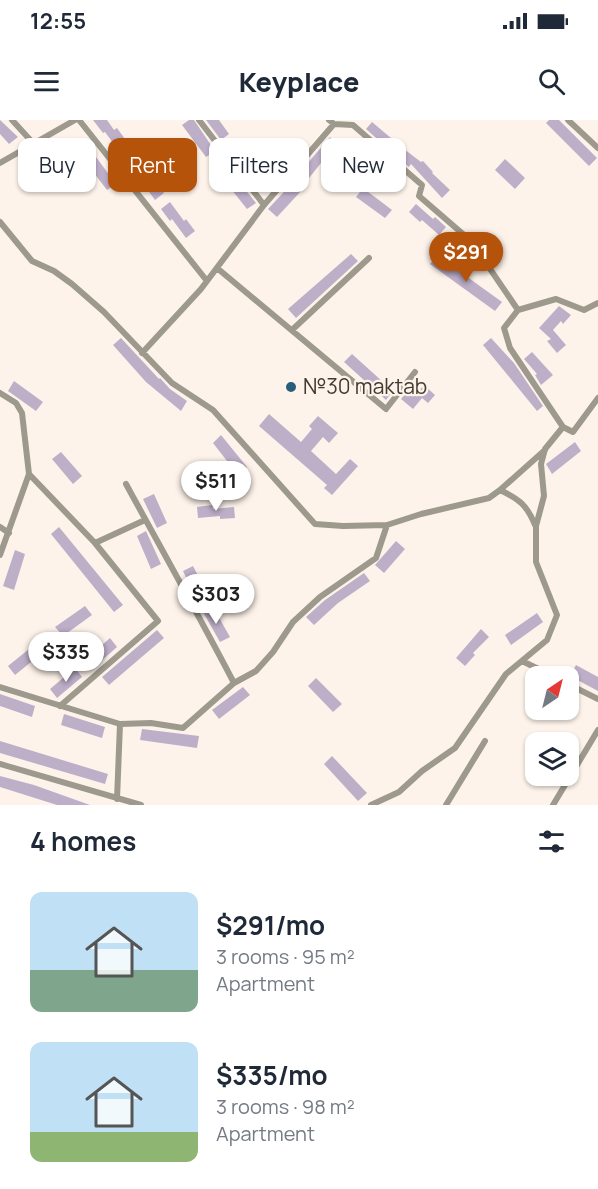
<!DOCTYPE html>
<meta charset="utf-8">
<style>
:root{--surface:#fff;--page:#f2f2f3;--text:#1f2937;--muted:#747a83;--accent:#b45309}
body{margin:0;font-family:Manrope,sans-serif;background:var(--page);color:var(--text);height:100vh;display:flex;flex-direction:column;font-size:22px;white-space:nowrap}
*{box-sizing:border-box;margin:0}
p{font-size:20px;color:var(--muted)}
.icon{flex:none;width:33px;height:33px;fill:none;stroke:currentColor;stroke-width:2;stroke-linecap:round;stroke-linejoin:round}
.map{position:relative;height:685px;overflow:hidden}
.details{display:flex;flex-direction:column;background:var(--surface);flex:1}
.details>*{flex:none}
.banner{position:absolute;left:18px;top:18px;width:562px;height:54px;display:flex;gap:12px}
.needle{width:39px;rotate:35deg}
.tools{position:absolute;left:525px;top:546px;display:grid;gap:12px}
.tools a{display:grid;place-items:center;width:54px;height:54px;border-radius:12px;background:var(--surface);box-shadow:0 2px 4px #0004;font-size:30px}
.price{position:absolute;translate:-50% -51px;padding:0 14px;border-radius:21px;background:#fff;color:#222;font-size:20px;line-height:39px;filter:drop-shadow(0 2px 3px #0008)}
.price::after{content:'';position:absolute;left:50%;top:36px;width:18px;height:14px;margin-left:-9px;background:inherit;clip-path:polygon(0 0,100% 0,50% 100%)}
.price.current{background:var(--accent);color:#fff}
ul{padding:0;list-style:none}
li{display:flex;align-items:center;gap:18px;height:150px;padding:0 30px}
li span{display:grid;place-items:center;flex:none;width:168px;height:120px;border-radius:12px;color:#555}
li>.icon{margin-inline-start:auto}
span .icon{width:72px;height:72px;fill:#fffc;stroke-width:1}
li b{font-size:26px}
h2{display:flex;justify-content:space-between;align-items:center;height:72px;padding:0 30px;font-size:26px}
.pill{padding:0 21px;border-radius:12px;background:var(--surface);box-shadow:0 2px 4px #0004;font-size:21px;line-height:54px}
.pill.current{background:var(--accent);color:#fff}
.status{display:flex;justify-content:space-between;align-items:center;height:42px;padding:0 30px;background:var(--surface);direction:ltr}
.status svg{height:16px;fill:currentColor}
header{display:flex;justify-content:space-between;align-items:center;height:78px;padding:0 30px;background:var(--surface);font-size:27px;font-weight:800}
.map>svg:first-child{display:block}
.building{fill:#beafc9}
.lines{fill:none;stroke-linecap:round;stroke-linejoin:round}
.minor{stroke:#9d998d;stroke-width:6}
.poi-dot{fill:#285e79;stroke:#fdf3ea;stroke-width:2}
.labels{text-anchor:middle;stroke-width:4.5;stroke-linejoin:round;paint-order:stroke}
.poi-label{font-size:21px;fill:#433a30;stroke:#fdf3ea;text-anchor:start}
</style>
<div class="status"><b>12:55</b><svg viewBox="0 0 49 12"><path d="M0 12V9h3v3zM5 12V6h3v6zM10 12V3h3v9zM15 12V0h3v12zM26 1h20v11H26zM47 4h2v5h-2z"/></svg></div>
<header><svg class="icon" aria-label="menu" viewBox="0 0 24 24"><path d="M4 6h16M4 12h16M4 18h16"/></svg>Keyplace<svg class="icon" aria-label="search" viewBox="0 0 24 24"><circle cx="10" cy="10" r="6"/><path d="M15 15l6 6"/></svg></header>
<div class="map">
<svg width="598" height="685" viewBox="0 0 598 685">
<rect width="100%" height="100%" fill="#fdf3ea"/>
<path class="building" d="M0,0l18,17 -9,7 -9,-10z
M93,0h14l7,10 3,-2 47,65 -9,7 -50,-68 -2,1z
M189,0h5l21,31 -9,6 -24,-32z
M206,0h13l10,14 -8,6z
M549,0h10l38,38 -8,8 -43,-43z
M372,2l32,27 17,13 2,-1 10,11 -1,1 18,17 -8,8 -31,-34 -2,3 -43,-38z
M330,17l7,6 -36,45 1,2 -25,27 -9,-8 28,-30 -1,-1z
M376,32l26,23 -5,7 -27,-24z
M93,33l23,31 -9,6 -23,-30z
M505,39l20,19 -10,11 -20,-19z
M232,53l24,30 -9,6 -24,-30z
M363,68l29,22 -7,8 -29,-21z
M170,82l14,19 2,-2 9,12 -9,7 -14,-19 -2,2 -9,-12z
M416,84l17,15 2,-2 11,10 -7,8 -17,-15 -2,2 -11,-10z
M351,134l7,7 -62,57 -8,-9z
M437,135l65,47 -7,9 -65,-47z
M559,186l12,9 -8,9 -2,-3 -8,9 13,15 -9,8 -10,-12 4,-2 -12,-11z
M121,218l38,41 1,-1 10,11 17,12 -6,10 -35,-29 -33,-37z
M491,218l23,25 29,43 -6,5 -54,-66z
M532,232l21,23 -12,10 -6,-10 2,-1 -13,-15z
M352,234l41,37 -7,9 -42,-38z
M14,261l29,21 -7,9 -28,-20z
M424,265l11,10 -7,8 -6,-5 -9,11 -12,-10 7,-8 7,5z
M269,294l32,28 11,-13 -3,-3 9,-10 20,17 -9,10 -6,-6 -12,14 25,23 14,-15 8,7 -26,29 -8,-7 3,-3 -68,-59z
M221,315l26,32 -9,8 -25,-32z
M575,322l6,9 -29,23 -6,-10z
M61,332l21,24 -9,8 -21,-25z
M154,374l13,29 -10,5 -14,-29z
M212,385l1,4 21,-2 1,11 -15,1v-3l-22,2 -1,-11z
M59,407l64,78 -9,7 -63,-78z
M146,411l15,33 -10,5 -14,-33z
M396,421l9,8 -21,24 -9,-8z
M15,430l10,4 -11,36 -11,-4z
M193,446l16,31 -11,6 -15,-32z
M364,453l6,8 -32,22 -24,22 -8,-8 19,-17z
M85,486l7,9 -29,21 -8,-9z
M213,487l17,30 -10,5 -17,-30z
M537,493l6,9 -32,23 -6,-10z
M481,509l8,8 -16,16 2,2 -10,11 -9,-8z
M157,510l7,8 -55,47 -7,-8z
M110,518l7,9 -26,23 -7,-9z
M34,525l7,9 -26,21 -7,-9z
M576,545l22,12v14l-28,-15z
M75,548l7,9 -25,21 -7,-9z
M316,558l26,26 -9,8 -25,-26z
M243,567l7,8 -31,24 -7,-9z
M0,574l35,12 -3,11 -32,-11z
M64,594l41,13 -3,11 -41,-13z
M142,609l57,7 -2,12 -57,-8z
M0,621l108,33 -3,10 -105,-31z
M332,636l35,37 -9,8 -34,-37z
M0,656l34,9 56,20h-33l-57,-18z"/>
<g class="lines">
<path class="minor" d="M12,0l21,23
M79,0l128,161
M199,0l65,85
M329,0l5,4 19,1 69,60 -3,11 52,45 47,69
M568,0l30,28
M0,43l75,-43
M0,102l32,39 22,10 18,13 32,28 68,71 41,27 102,114 28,2 44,-1 34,-11 68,-16 11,-8
M217,148l169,141 29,-37
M598,183l-14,7 -28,-11 -38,11 -14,18 6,20 53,79 10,5 25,-34
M292,210l77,-72
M142,233l59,-64 63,-84 70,-81
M0,273l16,10 6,10 7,61 -29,81
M29,354l66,69 63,78 -98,85
M126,364c36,66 73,132 108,199
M535,405c-8,-20 -16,-26 -35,-35l45,-40
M0,407l9,6
M95,423l50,-23
M522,541l31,15
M568,564l30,15
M0,567l120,37 31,-1 32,5 51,-45 22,-12 17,-19 20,-30 27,-25 56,-39 11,-33
M0,644l141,41
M117,679l3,-75
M371,685l28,-13 23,-21 33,-23 51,-74 41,-34 10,-25 -21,-53v-36l8,-30 -3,-32 4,-15 18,-22
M446,685l39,-64
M553,685l45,-75"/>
</g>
<circle class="poi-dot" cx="291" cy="267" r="6"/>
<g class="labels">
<g class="poi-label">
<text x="303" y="274">№30 maktab</text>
</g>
</g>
</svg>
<div class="tools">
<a><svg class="needle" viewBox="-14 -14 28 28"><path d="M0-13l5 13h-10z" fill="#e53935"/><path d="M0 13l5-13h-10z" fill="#747a83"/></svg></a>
<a><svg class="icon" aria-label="layers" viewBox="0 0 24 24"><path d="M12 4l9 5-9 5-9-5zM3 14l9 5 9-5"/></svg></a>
</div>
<b class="price current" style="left:466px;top:163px">$291</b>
<b class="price" style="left:216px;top:392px">$511</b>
<b class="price" style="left:216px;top:505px">$303</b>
<b class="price" style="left:66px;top:563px">$335</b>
<div class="banner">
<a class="pill">Buy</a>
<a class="pill current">Rent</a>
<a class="pill">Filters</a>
<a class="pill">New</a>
</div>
</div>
<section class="details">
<h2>4 homes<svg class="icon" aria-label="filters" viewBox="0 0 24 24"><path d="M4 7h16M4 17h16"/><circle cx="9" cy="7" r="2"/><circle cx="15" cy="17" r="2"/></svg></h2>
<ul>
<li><span style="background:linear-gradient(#bfe0f5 65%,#7fa58c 0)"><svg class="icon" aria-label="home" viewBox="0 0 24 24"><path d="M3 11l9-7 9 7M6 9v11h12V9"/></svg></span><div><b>$291/mo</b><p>3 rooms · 95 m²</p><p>Apartment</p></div></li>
<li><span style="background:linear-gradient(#bfe0f5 75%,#8fb573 0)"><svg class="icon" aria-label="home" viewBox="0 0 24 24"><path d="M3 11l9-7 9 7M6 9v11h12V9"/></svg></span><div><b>$335/mo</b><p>3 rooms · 98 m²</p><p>Apartment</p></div></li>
</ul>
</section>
